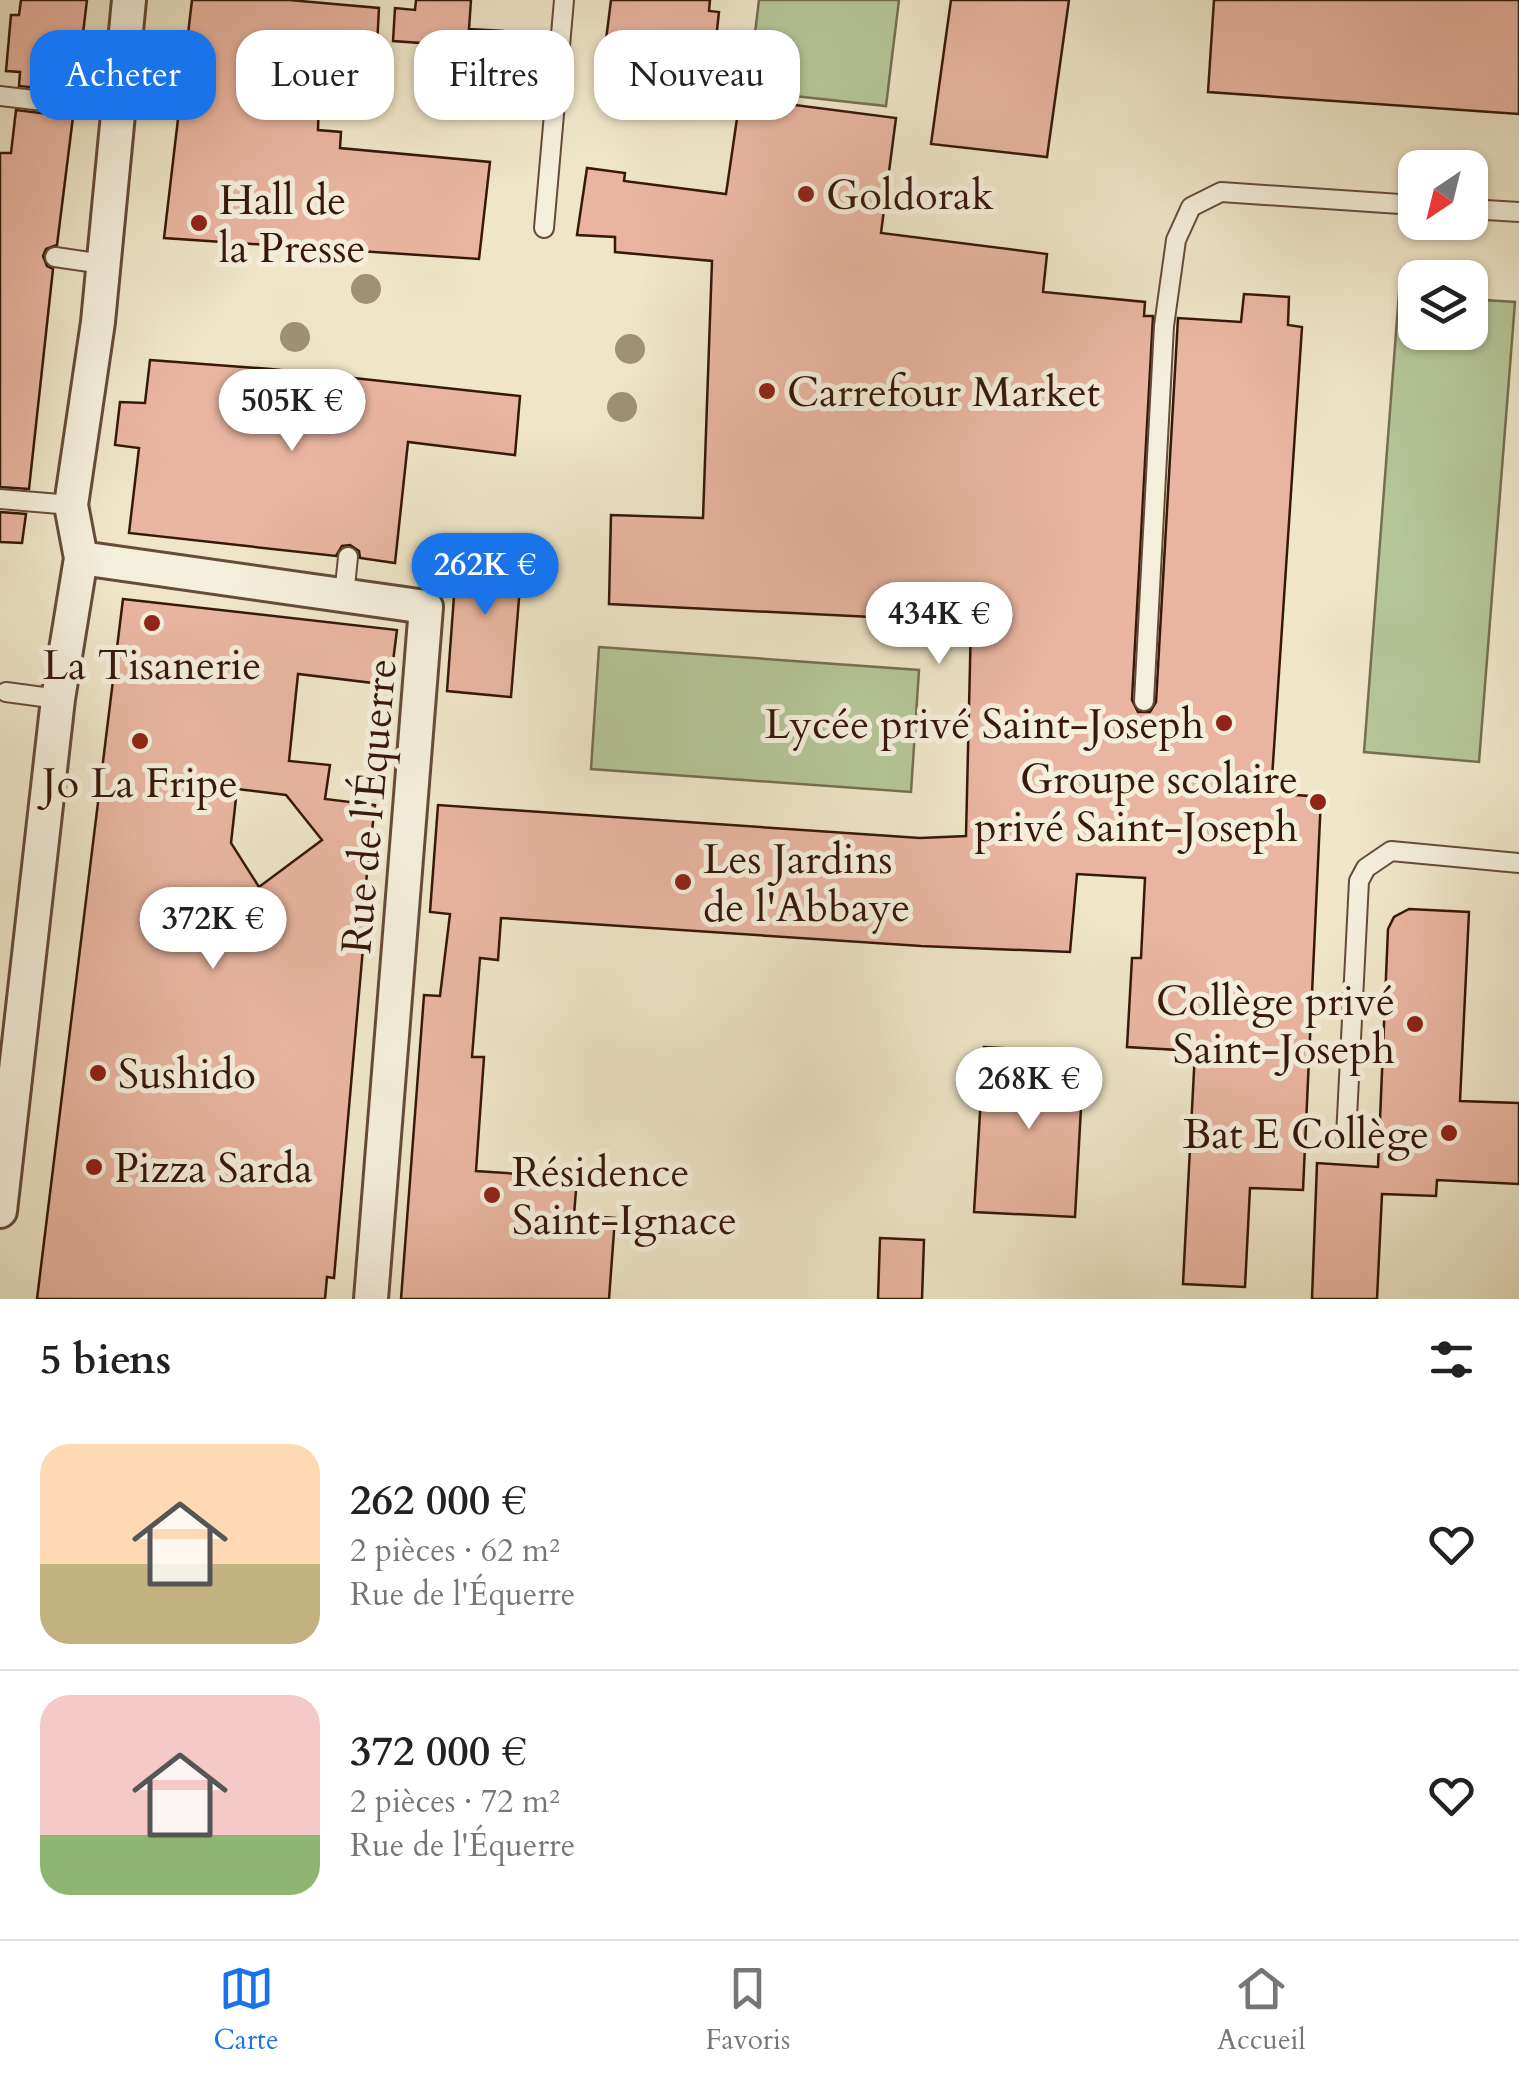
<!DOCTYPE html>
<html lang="fr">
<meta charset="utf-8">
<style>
:root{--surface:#fff;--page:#f6f6f6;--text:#222;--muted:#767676;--line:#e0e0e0;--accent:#1a73e8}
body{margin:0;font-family:Cardo,serif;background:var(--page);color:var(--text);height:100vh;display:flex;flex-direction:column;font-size:38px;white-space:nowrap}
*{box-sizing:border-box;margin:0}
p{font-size:32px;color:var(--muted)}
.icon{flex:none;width:55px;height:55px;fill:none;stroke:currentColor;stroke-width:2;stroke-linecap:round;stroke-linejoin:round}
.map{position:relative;height:1299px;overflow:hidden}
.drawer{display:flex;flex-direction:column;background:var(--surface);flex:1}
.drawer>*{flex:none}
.banner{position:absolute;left:30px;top:30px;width:1000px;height:90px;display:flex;gap:20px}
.needle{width:65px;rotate:215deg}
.controls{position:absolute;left:1398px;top:150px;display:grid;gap:20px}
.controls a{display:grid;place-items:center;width:90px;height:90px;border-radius:20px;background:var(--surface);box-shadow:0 2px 8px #0004;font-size:50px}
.price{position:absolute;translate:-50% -85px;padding:0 22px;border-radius:35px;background:#fff;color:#222;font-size:32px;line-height:65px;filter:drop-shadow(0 2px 5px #0008)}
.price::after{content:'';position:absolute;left:50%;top:60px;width:30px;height:22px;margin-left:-15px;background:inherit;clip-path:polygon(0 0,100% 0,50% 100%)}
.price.current{background:var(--accent);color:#fff}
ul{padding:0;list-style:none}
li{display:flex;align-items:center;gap:30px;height:250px;padding:0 40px}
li+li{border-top:2px solid var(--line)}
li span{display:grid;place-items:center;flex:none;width:280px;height:200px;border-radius:30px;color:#555}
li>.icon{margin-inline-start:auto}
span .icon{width:120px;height:120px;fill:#fffc;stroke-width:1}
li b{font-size:42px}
h2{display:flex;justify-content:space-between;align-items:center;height:120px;padding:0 40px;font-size:42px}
.tag{padding:0 35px;border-radius:30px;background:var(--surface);box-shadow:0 2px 8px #0004;font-size:35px;line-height:90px}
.tag.current{background:var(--accent);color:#fff}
.tab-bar{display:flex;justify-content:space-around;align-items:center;height:140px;border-top:2px solid var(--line);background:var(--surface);font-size:28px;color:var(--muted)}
.tab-bar a{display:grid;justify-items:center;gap:5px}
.tab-bar .current{color:var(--accent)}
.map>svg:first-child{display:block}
.green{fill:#b5c698;stroke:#766f50;stroke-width:2.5}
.building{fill:#e9b5a0;stroke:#371809;stroke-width:2.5;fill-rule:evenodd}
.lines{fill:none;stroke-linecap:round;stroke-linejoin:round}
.lane-casing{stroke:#654c38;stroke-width:22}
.street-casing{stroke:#654c38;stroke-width:38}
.lane{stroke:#f4efdb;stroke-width:18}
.street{stroke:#f4efdb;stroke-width:32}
.tree{fill:#9e9176}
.poi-dot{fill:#8f2418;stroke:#f4efdb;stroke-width:4}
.labels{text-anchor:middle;stroke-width:10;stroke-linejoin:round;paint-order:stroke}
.poi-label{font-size:42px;fill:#371809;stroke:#f4efdb;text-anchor:start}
.street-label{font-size:42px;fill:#371809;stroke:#f4efdb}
</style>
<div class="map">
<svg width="1519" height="1299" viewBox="0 0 1519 1299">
<rect width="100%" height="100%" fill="#eee6c7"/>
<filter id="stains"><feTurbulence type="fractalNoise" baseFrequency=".002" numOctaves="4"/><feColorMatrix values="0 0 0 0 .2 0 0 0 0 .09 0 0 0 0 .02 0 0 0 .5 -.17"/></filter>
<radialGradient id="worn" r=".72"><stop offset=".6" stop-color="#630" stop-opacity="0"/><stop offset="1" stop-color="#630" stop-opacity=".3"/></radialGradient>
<path class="green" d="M759,0h140l-13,106 -138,-15z
M1399,293l16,1v38h55v-33l45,3 -36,460 -115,-10z
M599,647l320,23 -8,122 -320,-23z"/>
<path class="building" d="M21,0h66l-11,92 -57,-6 1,-14 -14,-1 5,-56h8z
M192,0h97l90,8 -3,56 -56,-1 -2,67 23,2 -1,16 150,14 -11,97 -315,-21z
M416,0h55l-2,29 34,2 -3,38 -52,-2 1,-22 -56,-4 2,-33 20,2z
M611,0h99l-1,11 10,1 -10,89 -109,-13z
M951,0h118l-22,157 -116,-13z
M1214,0h305v114l-311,-22z
M740,98l156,20 -15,115 166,21 -4,38 102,10 -1,14h9l-21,384 6,12h12l6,-10 22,-384 63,4 3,-28 45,3 -1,28 14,2 -31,466 50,4 -18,393 -53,-2 -5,99 -62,-3 12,-233 -68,-4 5,-89h9l4,-80 -68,-4 -7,78 -149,-6 -420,-28 -3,42 -18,-2 -8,99h12l-8,114 101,7 -3,37 41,3 -6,81h-208l23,-304 16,1 10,-82 -20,-2 8,-107 482,33 46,-2 5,-214 -362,-18 2,-89 92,3 9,-257 -97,-9v-15l-38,-2 10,-67 38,5 -1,8 102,13z
M16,110l57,7 -16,128 -11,4 -3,7 4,10 6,3 -24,220 -29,-2v-334h11z
M150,360l121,9 249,27 -5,59 -107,-13 -13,121 -35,-5 -1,-7 -9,-6 -8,1 -6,10 -207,-23 10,-85 -24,-3 5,-43 25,1z
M0,512l26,2 -4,29 -22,-1z
M458,542l76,6 -13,26 -10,123 -64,-6z
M123,599l274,31 -7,55 -92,-11 -9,87 41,4 -5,34 50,6 -10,86h3l-34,387 -7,-1 -2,22h-288zM237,789l49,6 36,45 -63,47 -28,-44z
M1409,909l60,3 -9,189 59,2v81l-82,-4 -1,16 -54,-2 -5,105h-65l5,-136 61,4 10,-238 6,-12z
M984,1047l100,6 -9,164 -101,-5z
M880,1238l44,2 -2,59h-44z"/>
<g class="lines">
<g class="lane-casing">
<path id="lane" d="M0,96l119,14
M1470,209l49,3
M544,228l20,-228
M55,257l48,7
M0,499l71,6
M344,596l4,-39
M6,692l52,7
M1144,701l20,-375 12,-86 15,-33 30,-15 194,13
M1346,1137l13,-256 7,-13 25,-17 128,12"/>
</g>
<g class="street-casing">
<path id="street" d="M81,558l345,49 -55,692
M0,1211l58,-512 23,-141 -10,-53 27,-183 31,-322"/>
</g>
<use href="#lane" class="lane"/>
<use href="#street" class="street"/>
</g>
<g class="tree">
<circle cx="366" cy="289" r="15"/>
<circle cx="295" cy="337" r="15"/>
<circle cx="630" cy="349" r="15"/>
<circle cx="622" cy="407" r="15"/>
</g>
<g class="poi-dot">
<circle cx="806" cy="194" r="10"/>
<circle cx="199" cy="223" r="10"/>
<circle cx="767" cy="391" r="10"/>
<circle cx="152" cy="623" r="10"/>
<circle cx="1224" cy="723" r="10"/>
<circle cx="140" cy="741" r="10"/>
<circle cx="1318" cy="802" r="10"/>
<circle cx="683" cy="882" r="10"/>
<circle cx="1415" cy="1024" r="10"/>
<circle cx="98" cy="1073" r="10"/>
<circle cx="1449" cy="1133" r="10"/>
<circle cx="94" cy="1167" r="10"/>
<circle cx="492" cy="1195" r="10"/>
</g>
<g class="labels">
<g class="poi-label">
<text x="826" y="209">Goldorak</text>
<text x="219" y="214">Hall de<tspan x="219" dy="48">la Presse</tspan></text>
<text x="787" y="406">Carrefour Market</text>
<text x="152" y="679" text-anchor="middle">La Tisanerie</text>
<text x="1204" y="738" text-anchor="end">Lycée privé Saint-Joseph</text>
<text x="1298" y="793" text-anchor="end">Groupe scolaire<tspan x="1298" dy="48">privé Saint-Joseph</tspan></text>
<text x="140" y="797" text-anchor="middle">Jo La Fripe</text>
<text x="703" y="873">Les Jardins<tspan x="703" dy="48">de l'Abbaye</tspan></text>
<text x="1395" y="1015" text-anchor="end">Collège privé<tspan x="1395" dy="48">Saint-Joseph</tspan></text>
<text x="118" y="1088">Sushido</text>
<text x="1429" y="1148" text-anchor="end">Bat E Collège</text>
<text x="114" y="1182">Pizza Sarda</text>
<text x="512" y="1186">Résidence<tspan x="512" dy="48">Saint-Ignace</tspan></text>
</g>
<g class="street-label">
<text transform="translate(368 806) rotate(-85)" y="15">Rue de l'Équerre</text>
</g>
</g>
<rect width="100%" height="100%" filter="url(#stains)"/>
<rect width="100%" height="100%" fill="url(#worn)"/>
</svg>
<div class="controls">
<a><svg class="needle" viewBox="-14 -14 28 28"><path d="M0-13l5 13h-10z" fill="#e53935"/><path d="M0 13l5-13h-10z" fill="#767676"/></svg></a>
<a><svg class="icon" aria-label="layers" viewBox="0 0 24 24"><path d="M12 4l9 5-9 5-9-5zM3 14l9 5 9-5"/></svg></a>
</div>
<b class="price" style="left:292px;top:454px">505K €</b>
<b class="price current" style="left:485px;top:618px">262K €</b>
<b class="price" style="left:939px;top:667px">434K €</b>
<b class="price" style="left:213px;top:972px">372K €</b>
<b class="price" style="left:1029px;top:1132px">268K €</b>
<div class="banner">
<a class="tag current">Acheter</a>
<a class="tag">Louer</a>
<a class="tag">Filtres</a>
<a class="tag">Nouveau</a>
</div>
</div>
<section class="drawer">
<h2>5 biens<svg class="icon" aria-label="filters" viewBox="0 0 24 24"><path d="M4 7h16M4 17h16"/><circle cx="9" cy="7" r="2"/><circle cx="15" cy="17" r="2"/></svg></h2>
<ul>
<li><span style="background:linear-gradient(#ffd9b3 60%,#c2b280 0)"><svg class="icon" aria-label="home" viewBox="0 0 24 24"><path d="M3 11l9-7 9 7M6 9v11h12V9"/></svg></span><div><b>262 000 €</b><p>2 pièces · 62 m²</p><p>Rue de l'Équerre</p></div><svg class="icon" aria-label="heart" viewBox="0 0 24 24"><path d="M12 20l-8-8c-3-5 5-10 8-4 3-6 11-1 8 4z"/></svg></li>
<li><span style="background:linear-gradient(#f6c9c9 70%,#8fb573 0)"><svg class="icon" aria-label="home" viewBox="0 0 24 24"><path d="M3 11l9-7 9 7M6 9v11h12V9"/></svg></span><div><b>372 000 €</b><p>2 pièces · 72 m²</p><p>Rue de l'Équerre</p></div><svg class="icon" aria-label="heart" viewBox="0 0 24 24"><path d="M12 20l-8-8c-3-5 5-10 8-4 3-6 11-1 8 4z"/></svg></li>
</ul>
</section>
<nav class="tab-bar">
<a class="current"><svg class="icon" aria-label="map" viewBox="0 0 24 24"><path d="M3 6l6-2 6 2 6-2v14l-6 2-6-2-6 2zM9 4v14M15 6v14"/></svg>Carte</a>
<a><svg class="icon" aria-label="saved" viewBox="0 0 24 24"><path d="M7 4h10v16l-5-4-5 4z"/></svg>Favoris</a>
<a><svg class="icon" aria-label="home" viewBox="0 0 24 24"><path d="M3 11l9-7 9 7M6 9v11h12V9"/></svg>Accueil</a>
</nav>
